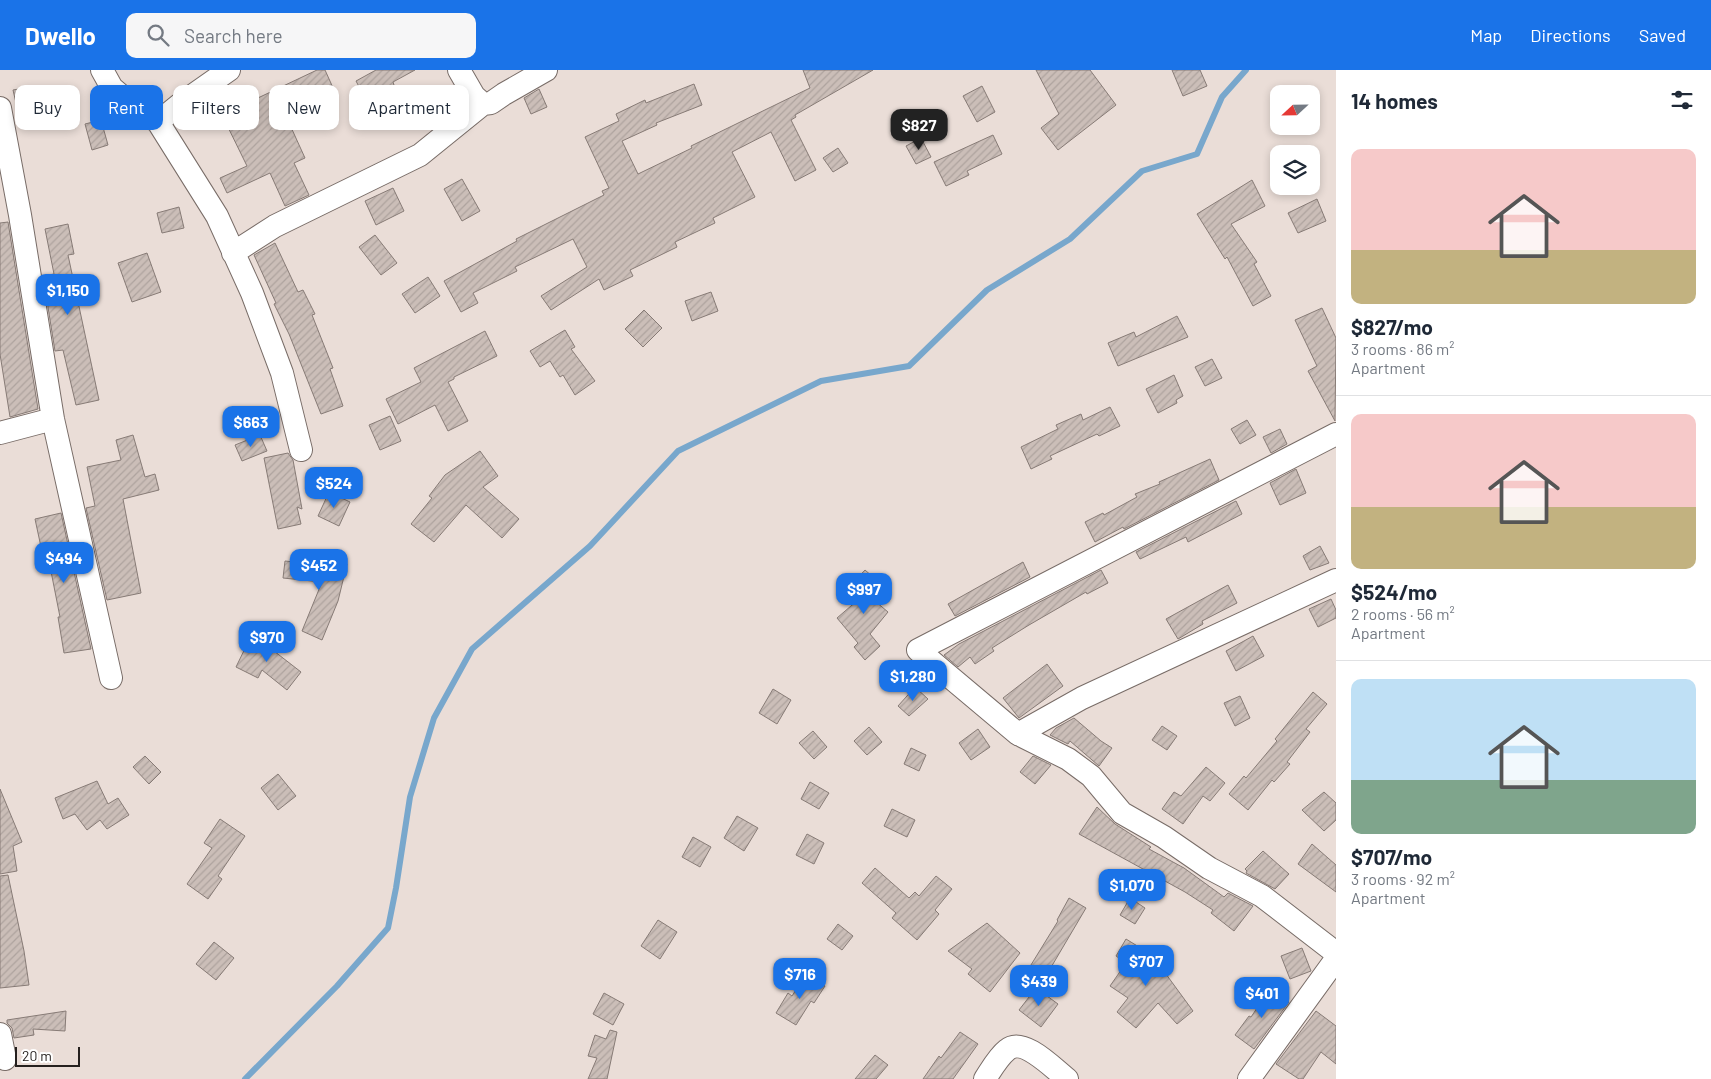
<!DOCTYPE html>
<meta charset="utf-8">
<style>
:root{--surface:#fff;--page:#f6f6f7;--text:#1f2937;--muted:#747a83;--line:#e0e1e3;--accent:#1a73e8}
body{margin:0;font-family:Barlow,sans-serif;background:var(--page);color:var(--text);height:100vh;display:flex;flex-direction:column;font-size:19px;white-space:nowrap}
*{box-sizing:border-box;margin:0}
p{font-size:16px;color:var(--muted)}
.icon{flex:none;width:28px;height:28px;fill:none;stroke:currentColor;stroke-width:2;stroke-linecap:round;stroke-linejoin:round}
.map{position:relative;flex:1;overflow:hidden}
.side{display:flex;flex-direction:column;background:var(--surface);width:375px}
.side>*{flex:none}
.hud{position:absolute;left:15px;top:15px;width:475px;height:45px;display:flex;gap:10px}
.needle{width:32px;rotate:248deg}
.fabs{position:absolute;left:1270px;top:15px;display:grid;gap:10px}
.fabs a{display:grid;place-items:center;width:50px;height:50px;border-radius:10px;background:var(--surface);box-shadow:0 2px 8px #0003;font-size:25px}
.scale{position:absolute;left:15px;bottom:12px;width:65px;box-sizing:border-box;padding-left:5px;border:2px solid #25201e;border-top:0;font-size:14px;line-height:18px;white-space:nowrap;color:#25201e;-webkit-text-stroke:4px #fff;paint-order:stroke}
.price{position:absolute;translate:-50% -42px;padding:0 11px;border-radius:10px;background:var(--accent);color:#fff;font-size:16px;line-height:32px;filter:drop-shadow(0 1px 2px #0008)}
.price::after{content:'';position:absolute;left:50%;top:30px;width:15px;height:11px;margin-left:-8px;background:inherit;clip-path:polygon(0 0,100% 0,50% 100%)}
.price.active{background:#222;color:#fff}
ul{padding:0;list-style:none}
li{display:grid;align-content:center;gap:10px;height:265px;padding:0 15px}
li+li{border-top:1px solid var(--line)}
li span{display:grid;place-items:center;height:155px;border-radius:10px;color:#555}
li>.icon{margin-inline-start:auto}
span .icon{width:90px;height:90px;fill:#fffc;stroke-width:1}
li b{font-size:21px}
h2{display:flex;justify-content:space-between;align-items:center;height:60px;padding:0 15px;font-size:21px}
.chip{padding:0 18px;border-radius:10px;background:var(--surface);box-shadow:0 2px 8px #0003;font-size:18px;line-height:45px}
.chip.active{background:var(--accent);color:#fff}
header{display:flex;align-items:center;gap:30px;box-sizing:border-box;height:70px;padding:0 25px;background:var(--accent);color:#fff}
header strong{font-size:24px}
nav{display:flex;gap:28px;margin-inline-start:auto;font-size:18px}
.search{width:350px;height:45px;background:var(--page);display:flex;align-items:center;gap:12px;box-sizing:border-box;padding:0 18px;border-radius:10px;color:var(--muted);font-size:19px}
main{display:flex;flex:1;min-height:0}
.map>svg:first-child{display:block}
.lines{fill:none;stroke-linecap:round;stroke-linejoin:round}
.stream{stroke:#78a7cc;stroke-width:6}
.building{fill:url(#building-hatch);stroke:#877b76}
.minor-casing{stroke:#786c67;stroke-width:24}
.minor{stroke:#fff;stroke-width:22}
</style>
<header>
<strong>Dwello</strong>
<div class="search"><svg class="icon" aria-label="search" viewBox="0 0 24 24"><circle cx="10" cy="10" r="6"/><path d="M15 15l6 6"/></svg>Search here</div>
<nav><a>Map</a><a>Directions</a><a>Saved</a></nav>
</header>
<main>
<div class="map">
<svg width="1336" height="1009" viewBox="0 0 1336 1009">
<defs>
<pattern id="building-hatch" width="6" height="6" patternUnits="userSpaceOnUse" patternTransform="scale(1.25)"><rect width="6" height="6" fill="#cbbeb8"/><path d="M-1 1l2-2M0 6l6-6M5 7l2-2" fill="none" stroke="#aea39e"/></pattern>
</defs>
<rect width="100%" height="100%" fill="#eaddd7"/>
<g class="lines">
<path class="stream" d="M245,1009l92,-93 51,-58 8,-40 14,-91 24,-79 38,-69 118,-103 88,-95 143,-70 88,-15 78,-76 83,-51 72,-68 55,-17 25,-57 24,-27"/>
</g>
<path class="building" d="M317,0h8l9,20 -49,24 20,44 -11,5 15,32 -24,11 -15,-33 -43,20 -7,-15 27,-12 -25,-51z
M376,0h39l-22,12 1,3 -28,15 -10,-19z
M803,0h70l-78,45 1,2 -5,3 25,50 -21,11 -24,-49 -39,20 23,45 -42,21 2,5 -40,19 2,5 -47,23 3,6 -29,14 -5,-11 -48,31 -10,-14 46,-29 -14,-28 -58,28 2,4 -44,22 5,10 -17,9 -17,-31 73,-40 -1,-2 88,-44 -2,-4 7,-3 -24,-51 34,-16 -3,-7 29,-14 1,3 48,-19 8,21 -46,18 1,2 -35,16 16,33 54,-26 -1,-2 119,-58z
M1036,0h54l26,35 -58,45 -17,-22 18,-14z
M1172,0h28l7,16 -24,10z
M36,16l7,29 -23,5 -7,-30z
M982,16l13,26 -18,10 -14,-26z
M539,19l8,18 -16,7 -7,-16z
M101,50l7,25 -16,5 -7,-26z
M993,65l9,19 -35,17 2,4 -23,11 -12,-24z
M921,68l10,19 -15,7 -10,-18z
M838,78l10,15 -15,9 -10,-14z
M462,109l18,32 -18,10 -18,-32z
M1252,110l13,26 -34,18 26,38 -3,2 17,32 -18,10 -26,-49 -2,2 -28,-45z
M393,118l11,23 -28,14 -11,-24z
M1317,129l9,22 -28,12 -10,-20z
M179,137l5,21 -22,5 -5,-20z
M8,152l30,187 -28,8 -10,-63v-131z
M68,154l6,30 -6,1 31,145 -23,5 -13,-55 -8,1 -12,-75 11,-2 -9,-45z
M375,165l22,28 -16,12 -22,-28z
M275,173l23,49 5,-2 12,24 -3,1 21,53 -3,1 13,37 -22,8 -32,-80 -15,-30 2,-1 -22,-48z
M147,183l14,39 -29,10 -14,-39z
M428,207l12,19 -25,17 -13,-19z
M711,222l7,19 -26,10 -7,-20z
M1322,238l14,30 -1,83 -27,-50 9,-5 -22,-46z
M644,240l18,18 -19,19 -18,-18z
M1177,246l11,21 -70,29 -10,-23 26,-11 2,5z
M565,260l10,17 -4,2 24,32 -20,14 -12,-20 -3,2 -10,-16 -10,6 -10,-16z
M485,261l12,25 -43,21v2l-6,3 20,39 -20,10 -13,-26 -37,19 -12,-25 35,-17 -7,-14z
M1212,289l10,19 -17,8 -10,-19z
M1174,305l9,21 -7,4 1,3 -19,10 -12,-24z
M1110,337l10,19 -21,10 -2,-2 -47,22 2,3 -21,10 -10,-22 37,-18 -2,-4 25,-11 2,6z
M390,346l11,25 -21,9 -11,-25z
M1247,350l9,15 -16,9 -9,-15z
M1280,359l7,15 -16,9 -8,-16z
M133,365l12,42 10,-3 4,16 -36,9 18,94 -34,7 -21,-92 9,-2 -8,-39 34,-7 -5,-20z
M260,365l7,16 -25,10 -7,-16z
M480,381l18,25 -15,11 36,32 -17,19 -36,-33 -32,37 -23,-18 21,-26 -3,-2 16,-21z
M288,383l5,7 9,49 -5,-2 4,17 -23,5 -14,-71z
M1210,389l9,21 -95,49 -1,-2 -28,15 -10,-20 18,-9 1,2 33,-18 -2,-3 25,-10 -1,-2z
M1296,399l10,24 -26,12 -10,-22z
M329,422l21,10 -11,24 -21,-10z
M1236,431l6,13 -54,28 -2,-5 -46,22 -4,-7z
M61,443l30,136 -27,4 -6,-36h2l-14,-71 -5,1 -6,-28z
M1320,476l9,17 -19,7 -7,-14z
M324,488l23,6 -9,37 -16,39 -20,-9 20,-49 -39,-4 2,-17 38,4z
M1023,492l7,15 -75,39 -7,-12z
M865,500l16,14 -12,12 19,16 -18,22 10,12 -15,14 -11,-13 4,-4 -21,-25 22,-19 -11,-11z
M1101,500l7,13 -21,11 -1,-2 -57,33 -37,23 2,3 -19,13 -5,-7 -12,10 -14,-12 15,-11z
M1228,515l9,18 -35,18 1,3 -25,15 -12,-20z
M1331,529l5,11v8l-18,9 -9,-18z
M252,564l49,38 -14,18 -25,-20 -4,8 -22,-11z
M1253,566l11,20 -28,15 -10,-20z
M1047,594l16,22 -44,32 -16,-20z
M915,617l13,12 -19,17 -11,-10z
M773,619l18,11 -14,24 -18,-11z
M1313,622l14,12 -21,25 4,3 -23,30 3,2 -16,18 -2,-2 -24,30 -19,-16 15,-18 2,2 31,-37 -2,-2z
M1240,626l10,22 -15,8 -11,-23z
M1074,648l27,23 11,7 -13,18 -29,-25 -2,3 -18,-9 6,-7z
M1162,656l15,10 -10,14 -15,-10z
M869,657l13,15 -15,13 -13,-14z
M978,659l12,18 -19,13 -12,-17z
M813,661l14,16 -13,12 -15,-16z
M911,678l15,7 -7,16 -15,-7z
M145,686l16,16 -12,12 -16,-17z
M1033,686l18,9 -16,19 -15,-12z
M1206,697l19,16 -15,18 -7,-5 -20,28 -21,-15 12,-17 7,4z
M278,704l18,22 -18,14 -17,-22z
M97,711l11,23 10,-6 11,17 -22,14 -7,-9 -13,10 -12,-16 -12,5 -8,-21z
M810,712l19,11 -10,16 -18,-10z
M0,719l22,53 -9,4 4,25 -17,3z
M1324,722l12,11v17l-12,11 -22,-21z
M1097,737l18,17 36,23 -2,2 35,19 40,29 4,-4 25,13 -19,25 -23,-18 2,-3 -28,-18 -106,-58z
M892,739l23,11 -8,17 -23,-11z
M737,746l21,12 -14,23 -20,-13z
M220,749l25,17 -27,40 4,3 -14,20 -21,-15 25,-36 -8,-5z
M807,764l17,9 -10,21 -18,-9z
M693,767l18,10 -11,20 -18,-10z
M1312,774l24,21v27l-38,-28z
M1263,781l26,23 -14,15 -29,-16 1,-2 -2,-2z
M875,798l34,30 6,-6 4,4 17,-20 16,13 -17,21 4,4 -22,26 -25,-22 4,-5 -34,-30z
M8,805l16,76 5,34 -29,3v-112z
M1069,828l17,10 -46,78 -14,-13 32,-52 -1,-1z
M1130,828l15,10 -10,16 -15,-9z
M658,850l19,12 -17,27 -19,-13z
M987,853l33,30 -30,39 -22,-18 4,-5 -24,-18z
M838,854l15,12 -11,14 -15,-11z
M1126,869l26,16 41,56 -16,13 -19,-21 -22,25 -19,-16 11,-14 -18,-12 16,-23 -10,-7z
M214,872l20,16 -18,22 -20,-16z
M1302,878l9,23 -21,8 -9,-23z
M806,904l19,12 -11,17 -3,-2 -15,24 -20,-12 12,-20 4,3z
M1036,918l22,16 -17,23 -22,-17z
M1270,919l19,13 -35,47 -19,-14 14,-19 2,1z
M604,923l20,11 -11,21 -20,-11z
M66,941l-1,20 -32,-2 1,6 -20,3 -2,-10 -5,-5v-3z
M1316,941l20,15v38l-15,-12 -18,27h-4l-23,-15z
M610,960l7,2 -10,47h-19l9,-21 -9,-2 7,-21 11,4z
M960,962l18,12 -25,35h-30l16,-23 2,2z
M875,985l13,10 -12,14h-21z"/>
<g class="lines">
<g class="minor-casing">
<path id="minor" d="M102,0l10,18 20,17 26,17 59,94 35,77 30,80 19,77
M459,0l15,26 9,8 8,-1 13,-9 42,-24
M0,38l20,107 33,204 58,259
M158,52l21,-17 50,-35
M233,183l42,-27 145,-71 63,-51
M0,363l53,-14
M1336,364l-418,216 100,84 64,-36 254,-118
M1018,664l50,25 23,17 31,37 42,24 45,31 53,28 74,57
M0,964l5,25
M985,1009c6,-9 13,-22 22,-29 16,-14 47,19 60,29
M1249,1009l87,-120"/>
</g>
<use href="#minor" class="minor"/>
</g>
</svg>
<div class="fabs">
<a><svg class="needle" viewBox="-14 -14 28 28"><path d="M0-13l5 13h-10z" fill="#e53935"/><path d="M0 13l5-13h-10z" fill="#747a83"/></svg></a>
<a><svg class="icon" aria-label="layers" viewBox="0 0 24 24"><path d="M12 4l9 5-9 5-9-5zM3 14l9 5 9-5"/></svg></a>
</div>
<div class="scale">20 m</div>
<b class="price active" style="left:919px;top:81px">$827</b>
<b class="price" style="left:68px;top:246px">$1,150</b>
<b class="price" style="left:251px;top:378px">$663</b>
<b class="price" style="left:334px;top:439px">$524</b>
<b class="price" style="left:64px;top:514px">$494</b>
<b class="price" style="left:319px;top:521px">$452</b>
<b class="price" style="left:864px;top:545px">$997</b>
<b class="price" style="left:267px;top:593px">$970</b>
<b class="price" style="left:913px;top:632px">$1,280</b>
<b class="price" style="left:1132px;top:841px">$1,070</b>
<b class="price" style="left:1146px;top:917px">$707</b>
<b class="price" style="left:800px;top:930px">$716</b>
<b class="price" style="left:1039px;top:937px">$439</b>
<b class="price" style="left:1262px;top:949px">$401</b>
<div class="hud">
<a class="chip">Buy</a>
<a class="chip active">Rent</a>
<a class="chip">Filters</a>
<a class="chip">New</a>
<a class="chip">Apartment</a>
</div>
</div>
<section class="side">
<h2>14 homes<svg class="icon" aria-label="filters" viewBox="0 0 24 24"><path d="M4 7h16M4 17h16"/><circle cx="9" cy="7" r="2"/><circle cx="15" cy="17" r="2"/></svg></h2>
<ul>
<li><span style="background:linear-gradient(#f6c9c9 65%,#c2b280 0)"><svg class="icon" aria-label="home" viewBox="0 0 24 24"><path d="M3 11l9-7 9 7M6 9v11h12V9"/></svg></span><div><b>$827/mo</b><p>3 rooms · 86 m²</p><p>Apartment</p></div></li>
<li><span style="background:linear-gradient(#f6c9c9 60%,#c2b280 0)"><svg class="icon" aria-label="home" viewBox="0 0 24 24"><path d="M3 11l9-7 9 7M6 9v11h12V9"/></svg></span><div><b>$524/mo</b><p>2 rooms · 56 m²</p><p>Apartment</p></div></li>
<li><span style="background:linear-gradient(#bfe0f5 65%,#7fa58c 0)"><svg class="icon" aria-label="home" viewBox="0 0 24 24"><path d="M3 11l9-7 9 7M6 9v11h12V9"/></svg></span><div><b>$707/mo</b><p>3 rooms · 92 m²</p><p>Apartment</p></div></li>
</ul>
</section>
</main>
